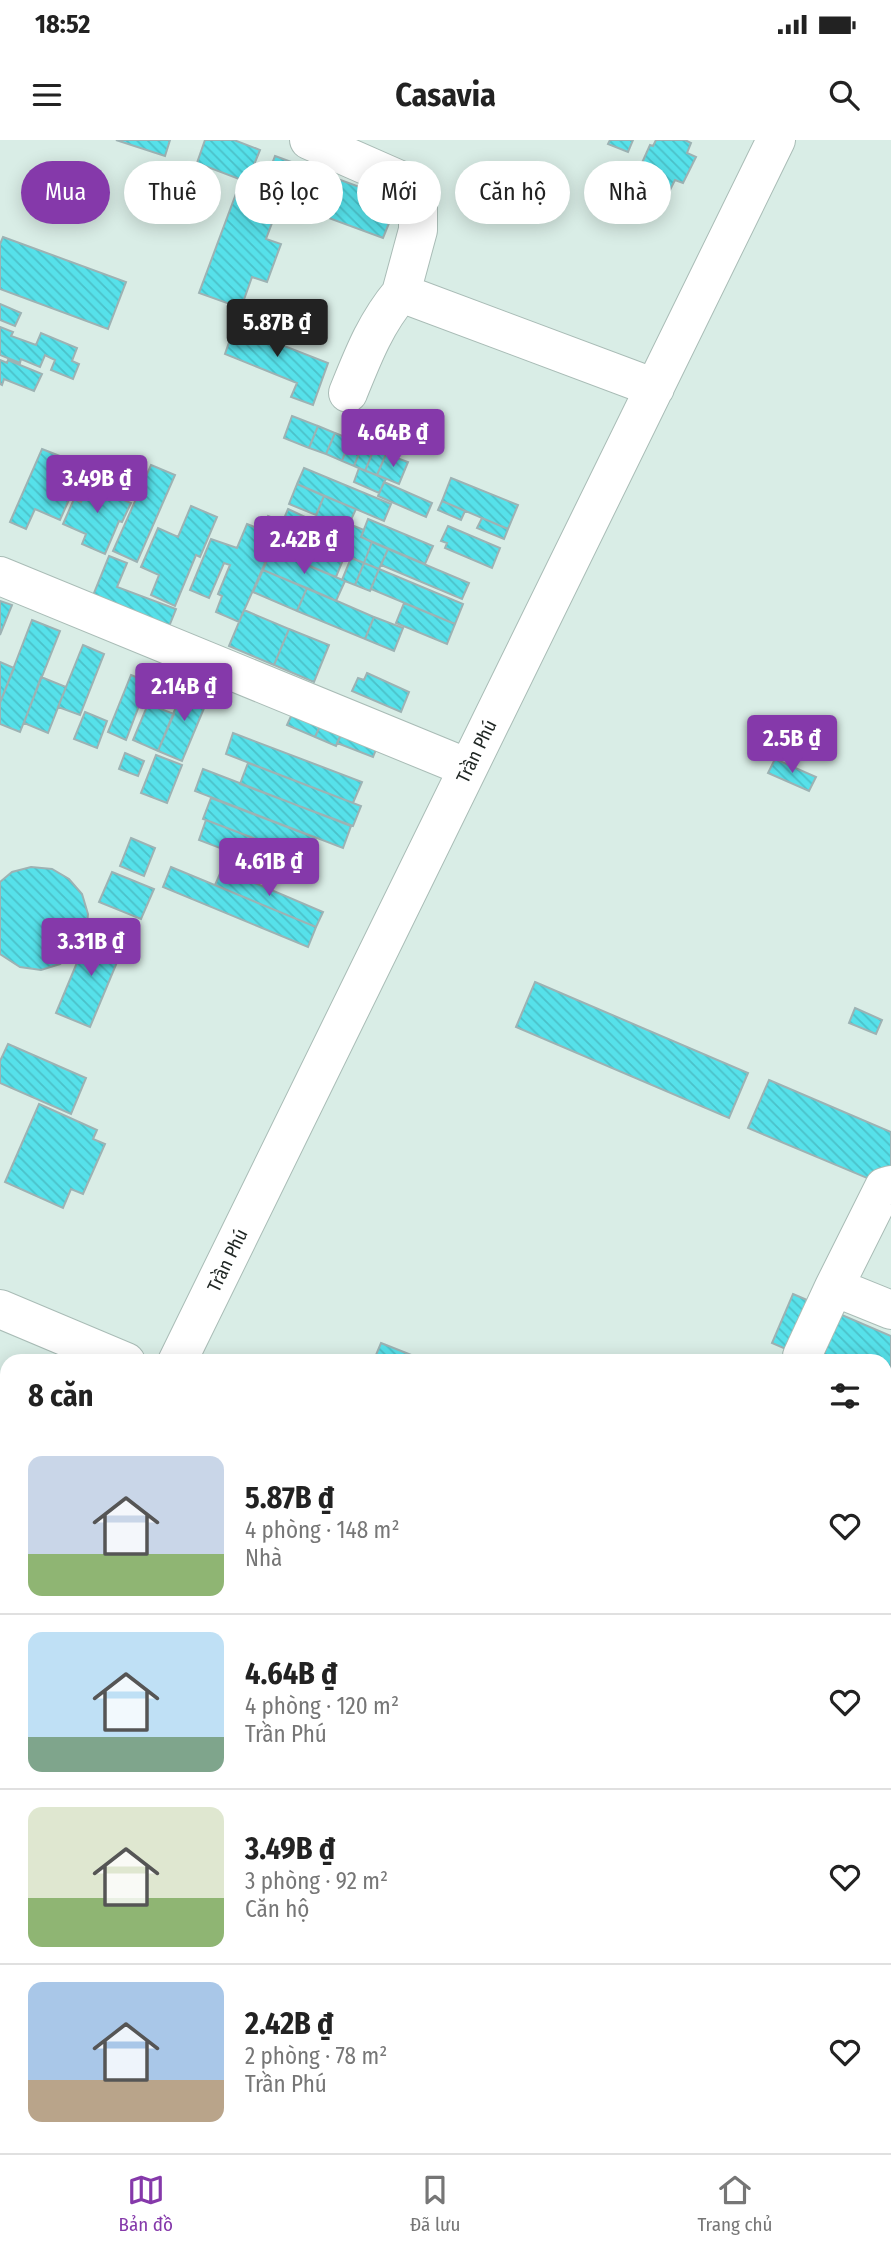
<!DOCTYPE html>
<html lang="vi">
<meta charset="utf-8">
<style>
:root{--surface:#fff;--page:#f2f2f2;--text:#222;--muted:#767676;--line:#e0e0e0;--accent:#8539aa}
body{margin:0;font-family:"Fira Sans Condensed",sans-serif;background:var(--page);color:var(--text);height:100vh;display:flex;flex-direction:column;font-size:26px;white-space:nowrap}
*{box-sizing:border-box;margin:0}
p{font-size:23px;color:var(--muted)}
.icon{flex:none;width:38px;height:38px;fill:none;stroke:currentColor;stroke-width:2;stroke-linecap:round;stroke-linejoin:round}
.map{position:relative;flex:1;overflow:hidden}
.panel{position:absolute;left:0px;top:1214px;width:892px;height:800px;display:flex;flex-direction:column;background:var(--surface);border-radius:21px 21px 0 0;box-shadow:0 4px 18px #0003}
.panel>*{flex:none}
.banner{position:absolute;left:21px;top:21px;width:850px;height:63px;display:flex;gap:14px}
.price{position:absolute;translate:-50% -60px;padding:0 16px;border-radius:7px;background:var(--accent);color:#fff;font-size:23px;line-height:46px;filter:drop-shadow(0 2px 4px #0008)}
.price::after{content:'';position:absolute;left:50%;top:42px;width:21px;height:16px;margin-left:-10px;background:inherit;clip-path:polygon(0 0,100% 0,50% 100%)}
.price.selected{background:#222;color:#fff}
ul{padding:0;list-style:none}
li{display:flex;align-items:center;gap:21px;height:175px;padding:0 28px}
li+li{border-top:2px solid var(--line)}
li span{display:grid;place-items:center;flex:none;width:196px;height:140px;border-radius:14px;color:#555}
li>.icon{margin-inline-start:auto}
span .icon{width:84px;height:84px;fill:#fffc;stroke-width:1}
li b{font-size:30px}
h2{display:flex;justify-content:space-between;align-items:center;height:84px;padding:0 28px;font-size:30px}
.tag{padding:0 24px;border-radius:32px;background:var(--surface);box-shadow:0 4px 18px #0003;font-size:24px;line-height:63px}
.tag.selected{background:var(--accent);color:#fff}
.status{display:flex;justify-content:space-between;align-items:center;height:49px;padding:0 35px;background:var(--surface);direction:ltr}
.status svg{height:19px;fill:currentColor}
header{display:flex;justify-content:space-between;align-items:center;height:91px;padding:0 28px;background:var(--surface);font-size:32px;font-weight:700}
.dock{display:flex;justify-content:space-around;align-items:center;height:98px;border-top:2px solid var(--line);background:var(--surface);font-size:19px;color:var(--muted)}
.dock a{display:grid;justify-items:center;gap:4px}
.dock .selected{color:var(--accent)}
.map>svg:first-child{display:block}
.building{fill:url(#building-back-hatch);stroke:#9db2b3;stroke-width:2}
.lines{fill:none;stroke-linecap:round;stroke-linejoin:round}
.minor-casing{stroke:#a9bcb6;stroke-width:40}
.minor{stroke:#fff;stroke-width:38}
.labels{text-anchor:middle;stroke-width:7;stroke-linejoin:round;paint-order:stroke}
.street-label{font-size:19px;fill:#202724;stroke:#fff}
</style>
<div class="status"><b>18:52</b><svg viewBox="0 0 49 12"><path d="M0 12V9h3v3zM5 12V6h3v6zM10 12V3h3v9zM15 12V0h3v12zM26 1h20v11H26zM47 4h2v5h-2z"/></svg></div>
<header><svg class="icon" aria-label="menu" viewBox="0 0 24 24"><path d="M4 6h16M4 12h16M4 18h16"/></svg>Casavia<svg class="icon" aria-label="search" viewBox="0 0 24 24"><circle cx="10" cy="10" r="6"/><path d="M15 15l6 6"/></svg></header>
<div class="map">
<svg width="891" height="2013" viewBox="0 0 891 2013">
<defs>
<pattern id="building-back-hatch" width="6" height="6" patternUnits="userSpaceOnUse" patternTransform="scale(1.75)"><rect width="6" height="6" fill="#56e1ea"/><path d="M-1 5l2 2M0 0l6 6M5-1l2 2" fill="none" stroke="#4bc1c9"/></pattern>
</defs>
<rect width="100%" height="100%" fill="#d9ede6"/>
<path class="building" d="M116,0h54l-5,16z
M205,0h29l26,10 -13,32 -50,-19z
M610,0h23l-5,12 -20,-8z
M656,0h29l6,3 -4,10 9,4 -13,26 -8,-3 -10,20 -28,-13 9,-20 -5,-2 9,-20 3,1z
M275,16l123,45 -15,37 -106,-39 2,-6 -16,-6z
M237,51l41,16 -12,32 15,5 -14,38 -15,-5 -11,31 -42,-15z
M3,97l123,45 -18,47 -108,-40v-45z
M0,164l21,9 -6,13 -15,-6z
M237,179l45,17 -3,8 49,19 -15,42 -22,-8 6,-14 -72,-29z
M0,187l13,5 -2,4 25,9 5,-12 36,15 -5,13 7,3 -6,15 -22,-9 4,-10 -10,-5 -5,12 -19,-8 -1,4 -20,-8z
M0,220l7,3 1,-3 34,14 -8,17 -30,-12 -2,6 -2,-1z
M292,276l26,10 -9,22 -25,-10z
M318,286l17,7 -9,21 -17,-6z
M335,293l15,6 -8,22 -16,-7z
M350,299l13,5 -9,22 -12,-5z
M363,304l11,5 -9,22 -11,-5z
M42,309l18,7 -5,10 24,11 -19,43 -25,-11 -9,20 -16,-7z
M374,309l12,5 -9,21 -12,-4z
M386,314l22,8 -9,22 -22,-9z
M151,325l24,10 -38,87 -24,-11z
M304,328l87,36 -7,17 -87,-37z
M359,328l27,11 -7,14 -25,-11z
M92,336l15,7 -4,8 28,12 -9,19 -3,-1 -14,33 -23,-10 4,-10 -23,-10 11,-25 7,3z
M451,338l67,27 -10,24 -66,-28z
M384,342l48,21 -6,14 -48,-21z
M297,344l27,12 -8,19 -27,-11z
M324,356l32,13 -7,15 15,6 -3,7 11,5 -8,21 -53,-22 7,-18 -4,-2z
M442,361l23,10 -4,9 -23,-10z
M191,366l26,11 -17,40 -4,-2 -21,51 -24,-11 8,-20 -18,-8 17,-39 20,9z
M288,369l30,14 -7,18 -31,-13z
M268,376l15,6 -6,14 -15,-6z
M482,378l26,11 -4,10 -27,-11z
M368,379l65,27 -8,18 -64,-27z
M247,384l30,12 -38,86 -23,-10 6,-16 -4,-2 12,-29 -6,-2 -15,35 -19,-8 21,-51 26,9z
M448,386l52,22 -8,20 -47,-20 2,-5 -6,-2z
M280,388l20,9 -9,21 -20,-8z
M300,397l45,18 -9,22 -45,-19z
M372,402l16,7 -9,20 -15,-6z
M388,409l81,34 -7,16 -81,-34z
M271,410l74,31 -9,20 -73,-31z
M109,416l18,7 -10,24 59,22 -8,20 -76,-31z
M351,418l13,5 -9,22 -13,-5z
M364,423l15,6 -9,22 -15,-6z
M379,429l84,35 -8,20 -84,-35z
M263,430l44,18 -10,23 -44,-19z
M307,448l67,29 -9,22 -68,-28z
M0,461l12,4 -12,30z
M404,463l51,21 -8,20 -51,-21z
M244,470l45,19 -15,36 -45,-19z
M374,477l29,11 -9,23 -29,-12z
M32,480l28,11 -40,101 -20,-8v-21z
M289,489l40,16 -15,37 -40,-17z
M83,505l21,9 -24,61 -22,-8z
M191,520l28,12 -7,17 -12,-4 -5,12 -16,-6z
M0,522l14,6 -14,35z
M367,533l42,19 -8,20 -49,-21 6,-13 6,2z
M157,534l24,10 -9,22 -24,-10z
M131,535l17,7 -22,58 -18,-8z
M41,537l25,10 -18,46 -24,-10z
M200,545l12,4 -30,72 -24,-10 24,-59 13,5z
M297,563l28,12 -10,22 -28,-12z
M148,564l26,10 -16,37 -25,-11z
M85,572l22,9 -10,27 -23,-9z
M325,575l21,9 -10,22 -21,-9z
M344,588l35,14 -6,15 -36,-14z
M233,593l129,49 -9,21 -127,-49z
M125,613l19,8 -6,15 -19,-7z
M156,615l26,10 -15,38 -26,-10z
M775,619l41,18 -7,14 -41,-18z
M248,623l113,43 -8,20 -113,-42z
M203,629l148,57 -8,22 -148,-57z
M211,658l105,40 -8,21 -105,-40z
M206,680l105,40 -7,20 -105,-40z
M131,698l24,10 -11,28 -24,-10z
M31,727l21,2 17,10 13,15 6,20 -2,20 -10,17 -16,13 -19,6 -21,-3 -20,-13v-72l12,-10z
M171,727l145,60 -8,20 -145,-60z
M222,729l101,43 -7,15 -101,-42z
M112,732l42,17 -13,30 -42,-17z
M91,789l34,14 -35,84 -34,-14z
M535,842l213,91 -19,45 -213,-91z
M855,868l27,12 -6,14 -27,-11z
M8,904l78,34 -15,36 -71,-31v-22z
M769,940l122,52v56l-143,-60z
M39,964l58,26 -4,9 12,5 -22,50 -12,-5 -8,19 -58,-26z
M793,1154l98,42v58l-5,-3v-29h-70l-44,-19z
M381,1203l48,19h-56z"/>
<g class="lines">
<g class="minor-casing">
<path id="minor" d="M309,0l93,41 16,16v33l-17,63 254,95
M348,253c15,-37 27,-69 53,-100
M0,436l468,192
M891,1045l-7,2 -50,100 57,23
M0,1169l126,53
M177,1222l599,-1222
M802,1222v-6l32,-69
M886,1263l5,3
M0,1540l7,-13
M886,1547l5,2
M886,1802l5,2
M665,2007l13,6
M723,2013l2,-6"/>
</g>
<use href="#minor" class="minor"/>
</g>
<g class="labels">
<g class="street-label">
<text transform="translate(476 611) rotate(-64)" y="7">Trần Phú</text>
<text transform="translate(227 1120) rotate(-64)" y="7">Trần Phú</text>
</g>
</g>
</svg>
<b class="price selected" style="left:277px;top:219px">5.87B ₫</b>
<b class="price" style="left:393px;top:329px">4.64B ₫</b>
<b class="price" style="left:97px;top:375px">3.49B ₫</b>
<b class="price" style="left:304px;top:436px">2.42B ₫</b>
<b class="price" style="left:184px;top:583px">2.14B ₫</b>
<b class="price" style="left:792px;top:635px">2.5B ₫</b>
<b class="price" style="left:269px;top:758px">4.61B ₫</b>
<b class="price" style="left:91px;top:838px">3.31B ₫</b>
<div class="banner">
<a class="tag selected">Mua</a>
<a class="tag">Thuê</a>
<a class="tag">Bộ lọc</a>
<a class="tag">Mới</a>
<a class="tag">Căn hộ</a>
<a class="tag">Nhà</a>
</div>
<section class="panel">
<h2>8 căn<svg class="icon" aria-label="filters" viewBox="0 0 24 24"><path d="M4 7h16M4 17h16"/><circle cx="9" cy="7" r="2"/><circle cx="15" cy="17" r="2"/></svg></h2>
<ul>
<li><span style="background:linear-gradient(#c9d6e8 70%,#8fb573 0)"><svg class="icon" aria-label="home" viewBox="0 0 24 24"><path d="M3 11l9-7 9 7M6 9v11h12V9"/></svg></span><div><b>5.87B ₫</b><p>4 phòng · 148 m²</p><p>Nhà</p></div><svg class="icon" aria-label="heart" viewBox="0 0 24 24"><path d="M12 20l-8-8c-3-5 5-10 8-4 3-6 11-1 8 4z"/></svg></li>
<li><span style="background:linear-gradient(#bfe0f5 75%,#7fa58c 0)"><svg class="icon" aria-label="home" viewBox="0 0 24 24"><path d="M3 11l9-7 9 7M6 9v11h12V9"/></svg></span><div><b>4.64B ₫</b><p>4 phòng · 120 m²</p><p>Trần Phú</p></div><svg class="icon" aria-label="heart" viewBox="0 0 24 24"><path d="M12 20l-8-8c-3-5 5-10 8-4 3-6 11-1 8 4z"/></svg></li>
<li><span style="background:linear-gradient(#dfe7d0 65%,#8fb573 0)"><svg class="icon" aria-label="home" viewBox="0 0 24 24"><path d="M3 11l9-7 9 7M6 9v11h12V9"/></svg></span><div><b>3.49B ₫</b><p>3 phòng · 92 m²</p><p>Căn hộ</p></div><svg class="icon" aria-label="heart" viewBox="0 0 24 24"><path d="M12 20l-8-8c-3-5 5-10 8-4 3-6 11-1 8 4z"/></svg></li>
<li><span style="background:linear-gradient(#a9c7e8 70%,#b9a48a 0)"><svg class="icon" aria-label="home" viewBox="0 0 24 24"><path d="M3 11l9-7 9 7M6 9v11h12V9"/></svg></span><div><b>2.42B ₫</b><p>2 phòng · 78 m²</p><p>Trần Phú</p></div><svg class="icon" aria-label="heart" viewBox="0 0 24 24"><path d="M12 20l-8-8c-3-5 5-10 8-4 3-6 11-1 8 4z"/></svg></li>
</ul>
</section>
</div>
<nav class="dock">
<a class="selected"><svg class="icon" aria-label="map" viewBox="0 0 24 24"><path d="M3 6l6-2 6 2 6-2v14l-6 2-6-2-6 2zM9 4v14M15 6v14"/></svg>Bản đồ</a>
<a><svg class="icon" aria-label="saved" viewBox="0 0 24 24"><path d="M7 4h10v16l-5-4-5 4z"/></svg>Đã lưu</a>
<a><svg class="icon" aria-label="home" viewBox="0 0 24 24"><path d="M3 11l9-7 9 7M6 9v11h12V9"/></svg>Trang chủ</a>
</nav>
